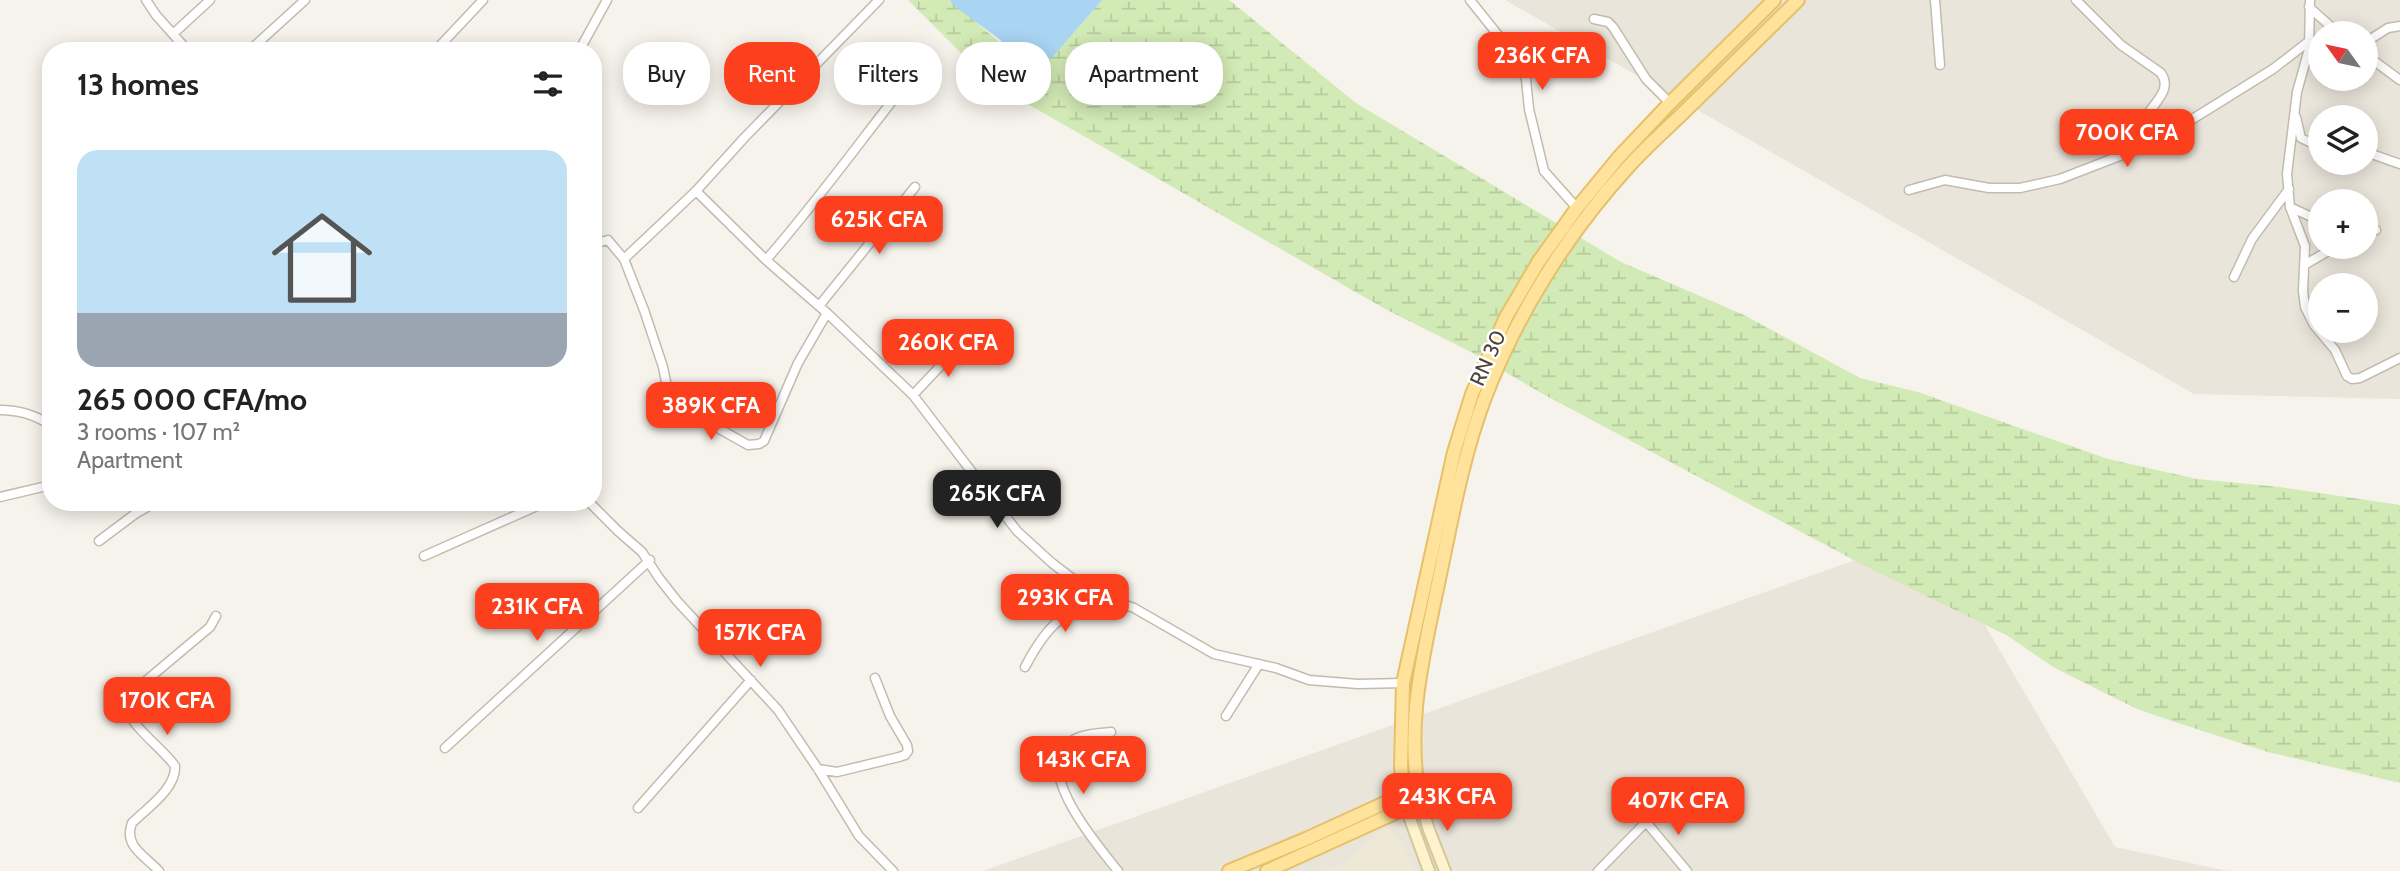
<!DOCTYPE html>
<meta charset="utf-8">
<style>
:root{--surface:#fff;--page:#f2f2f2;--text:#222;--muted:#767676;--line:#e0e0e0;--accent:#fc3f1d}
body{margin:0;font-family:Cabin,sans-serif;background:var(--page);color:var(--text);height:100vh;display:flex;flex-direction:column;font-size:26px;white-space:nowrap}
*{box-sizing:border-box;margin:0}
p{font-size:23px;color:var(--muted)}
.icon{flex:none;width:38px;height:38px;fill:none;stroke:currentColor;stroke-width:2;stroke-linecap:round;stroke-linejoin:round}
.map{position:relative;flex:1;overflow:hidden}
.panel{position:absolute;left:42px;top:42px;width:560px;height:469px;display:flex;flex-direction:column;background:var(--surface);border-radius:28px;box-shadow:0 4px 18px #0003}
.panel>*{flex:none}
.guide{position:absolute;left:623px;top:42px;width:665px;height:63px;display:flex;gap:14px}
.needle{width:46px;rotate:303deg}
.buttons{position:absolute;left:2308px;top:21px;display:grid;gap:14px}
.buttons a{display:grid;place-items:center;width:70px;height:70px;border-radius:50%;background:var(--surface);box-shadow:0 4px 18px #0003;font-size:35px}
.price{position:absolute;translate:-50% -60px;padding:0 16px;border-radius:14px;background:var(--accent);color:#fff;font-size:23px;line-height:46px;filter:drop-shadow(0 2px 4px #0008)}
.price::after{content:'';position:absolute;left:50%;top:42px;width:21px;height:16px;margin-left:-10px;background:inherit;clip-path:polygon(0 0,100% 0,50% 100%)}
.price.current{background:#222;color:#fff}
ul{padding:0;list-style:none}
li{display:grid;align-content:center;gap:14px;height:371px;padding:0 35px}
li+li{border-top:2px solid var(--line)}
li span{display:grid;place-items:center;height:217px;border-radius:21px;color:#555}
li>.icon{margin-inline-start:auto}
span .icon{width:126px;height:126px;fill:#fffc;stroke-width:1}
li b{font-size:30px}
h2{display:flex;justify-content:space-between;align-items:center;height:84px;padding:0 35px;font-size:30px}
.tag{padding:0 24px;border-radius:28px;background:var(--surface);box-shadow:0 4px 18px #0003;font-size:24px;line-height:63px}
.tag.current{background:var(--accent);color:#fff}
.map>svg:first-child{display:block}
.residential{fill:#eae5da;fill-rule:evenodd}
.education{fill:#efe8d6}
.wetland{fill:url(#wetland-marsh)}
.water{fill:#a9d4f2}
.lines{fill:none;stroke-linecap:round;stroke-linejoin:round}
.street-casing{stroke:#c2bbae;stroke-width:11}
.secondary-casing{stroke:#d6c79b;stroke-width:14}
.primary-casing{stroke:#e6c16a;stroke-width:16}
.street{stroke:#fff;stroke-width:8}
.secondary{stroke:#fff3cd;stroke-width:10}
.primary{stroke:#ffe39c;stroke-width:12}
.labels{text-anchor:middle;stroke-width:5;stroke-linejoin:round;paint-order:stroke}
.street-label{font-size:21px;fill:#4b4439;stroke:#fff}
</style>
<div class="map">
<svg width="2400" height="871" viewBox="0 0 2400 871">
<defs>
<pattern id="wetland-marsh" width="20" height="14" patternUnits="userSpaceOnUse" patternTransform="scale(1.75)"><rect width="20" height="14" fill="#d2eab5"/><path d="M1 5h8M5 5V1M11 12h8M15 12V8" fill="none" stroke="#b6ca9c"/></pattern>
</defs>
<rect width="100%" height="100%" fill="#f6f3ec"/>
<path class="residential" d="M1505,0h895v399l-206,-5zM2320,33h46v46h-46zM2320,117h46v46h-46zM2320,201h46v46h-46zM2320,285h46v46h-46z
M1931,533l184,314 113,24h-1245z"/>
<path class="education" d="M1385,828l11,6 19,37h-95l24,-7z"/>
<path class="wetland" d="M908,0h42l60,51 33,16 59,-67h127l127,103 265,159 123,53 116,63 58,14 190,67 89,20 82,8 121,18v278l-132,-31 -96,-31 -35,-12 -84,-42 -45,-31 -143,-70 -322,-172 -74,-43 -82,-41 -396,-227z"/>
<path class="water" d="M950,0h152l-59,68h-8l-10,-4 -26,-25 -46,-34z"/>
<g class="lines">
<g class="street-casing">
<path id="street" d="M146,0l10,15 32,36
M1470,0l48,60 8,19 3,30 15,62 33,37
M1935,0l5,65
M2076,0l45,45 40,28c11,16 -5,28 -14,42l4,25
M2310,0l-1,49 -12,43 -10,82 3,33 15,39 -2,45 2,16 9,18 21,25 12,26 5,3 8,-1 40,-20
M2309,7l29,26
M1594,19l14,3 5,5 33,52 24,24
M173,34l37,-34
M2366,42l22,-14 12,-2
M2309,49l11,3
M249,51l56,-51
M435,51l48,-51
M579,51l28,-51
M2366,55l34,25
M2296,117l5,21 19,9
M2366,152l34,12
M1909,190l36,-10 44,8h31l40,-9 62,-24 61,-30 90,-56 35,-27
M696,191l70,69 61,53 86,82 104,136 35,32 25,19 23,14 34,12 80,46 62,14 33,12 49,4 45,-1
M2290,207l30,14
M2366,232l10,-2
M593,244l15,-4 16,19 20,51 19,57 7,34 78,44 11,-1 5,-3 34,-78 29,-50
M624,259l72,-68 49,-54 134,-137
M766,260c57,-65 107,-137 162,-204
M2306,264l29,-17
M2234,277l18,-38 37,-50
M819,306l96,-119
M913,395l33,-35 11,-16
M0,410c20,0 34,5 51,15
M0,497l51,-12
M589,502l29,29 24,21 17,26 18,23 101,109 40,59 41,67 34,35
M99,541l36,-27 21,-12
M424,556l122,-54
M1025,667c21,-40 34,-51 75,-71
M1226,716l33,-52
M1111,732c-12,1 -27,2 -38,8 -45,26 26,107 45,131
M445,748l205,-188
M818,769l19,3 62,-15 6,-2 3,-4 -1,-6 -17,-29 -15,-38
M638,808l113,-128
M159,871c-14,-15 -36,-25 -27,-48 15,-15 44,-34 43,-57 -11,-16 -42,-38 -48,-57 -3,-8 3,-14 8,-19l75,-63 6,-11
M1598,871l48,-49 41,49"/>
</g>
<g class="secondary-casing">
<path id="secondary" d="M1421,804l8,26 16,41
M1406,808l23,63"/>
</g>
<g class="primary-casing">
<path id="primary" d="M1406,808l-5,-41 2,-84 51,-231 18,-58 34,-77 33,-56 38,-53 42,-51 51,-54 104,-103
M1229,871l77,-32 105,-48
M1267,871l139,-63 15,-4c-17,-74 2,-148 17,-220 13,-61 24,-125 46,-184 32,-85 83,-166 144,-233 16,-18 35,-35 53,-52 39,-38 78,-77 117,-115"/>
</g>
<use href="#street" class="street"/>
<use href="#secondary" class="secondary"/>
<use href="#primary" class="primary"/>
</g>
<g class="labels">
<g class="street-label">
<text transform="translate(1488 358) rotate(-66)" y="7">RN 30</text>
</g>
</g>
</svg>
<div class="buttons">
<a><svg class="needle" viewBox="-14 -14 28 28"><path d="M0-13l5 13h-10z" fill="#e53935"/><path d="M0 13l5-13h-10z" fill="#767676"/></svg></a>
<a><svg class="icon" aria-label="layers" viewBox="0 0 24 24"><path d="M12 4l9 5-9 5-9-5zM3 14l9 5 9-5"/></svg></a>
<a>+</a>
<a>−</a>
</div>
<b class="price" style="left:1542px;top:92px">236K CFA</b>
<b class="price" style="left:2127px;top:169px">700K CFA</b>
<b class="price" style="left:879px;top:256px">625K CFA</b>
<b class="price" style="left:948px;top:379px">260K CFA</b>
<b class="price" style="left:711px;top:442px">389K CFA</b>
<b class="price current" style="left:997px;top:530px">265K CFA</b>
<b class="price" style="left:1065px;top:634px">293K CFA</b>
<b class="price" style="left:537px;top:643px">231K CFA</b>
<b class="price" style="left:760px;top:669px">157K CFA</b>
<b class="price" style="left:167px;top:737px">170K CFA</b>
<b class="price" style="left:1083px;top:796px">143K CFA</b>
<b class="price" style="left:1447px;top:833px">243K CFA</b>
<b class="price" style="left:1678px;top:837px">407K CFA</b>
<div class="guide">
<a class="tag">Buy</a>
<a class="tag current">Rent</a>
<a class="tag">Filters</a>
<a class="tag">New</a>
<a class="tag">Apartment</a>
</div>
<section class="panel">
<h2>13 homes<svg class="icon" aria-label="filters" viewBox="0 0 24 24"><path d="M4 7h16M4 17h16"/><circle cx="9" cy="7" r="2"/><circle cx="15" cy="17" r="2"/></svg></h2>
<ul>
<li><span style="background:linear-gradient(#bfe0f5 75%,#9aa5b1 0)"><svg class="icon" aria-label="home" viewBox="0 0 24 24"><path d="M3 11l9-7 9 7M6 9v11h12V9"/></svg></span><div><b>265 000 CFA/mo</b><p>3 rooms · 107 m²</p><p>Apartment</p></div></li>
</ul>
</section>
</div>
